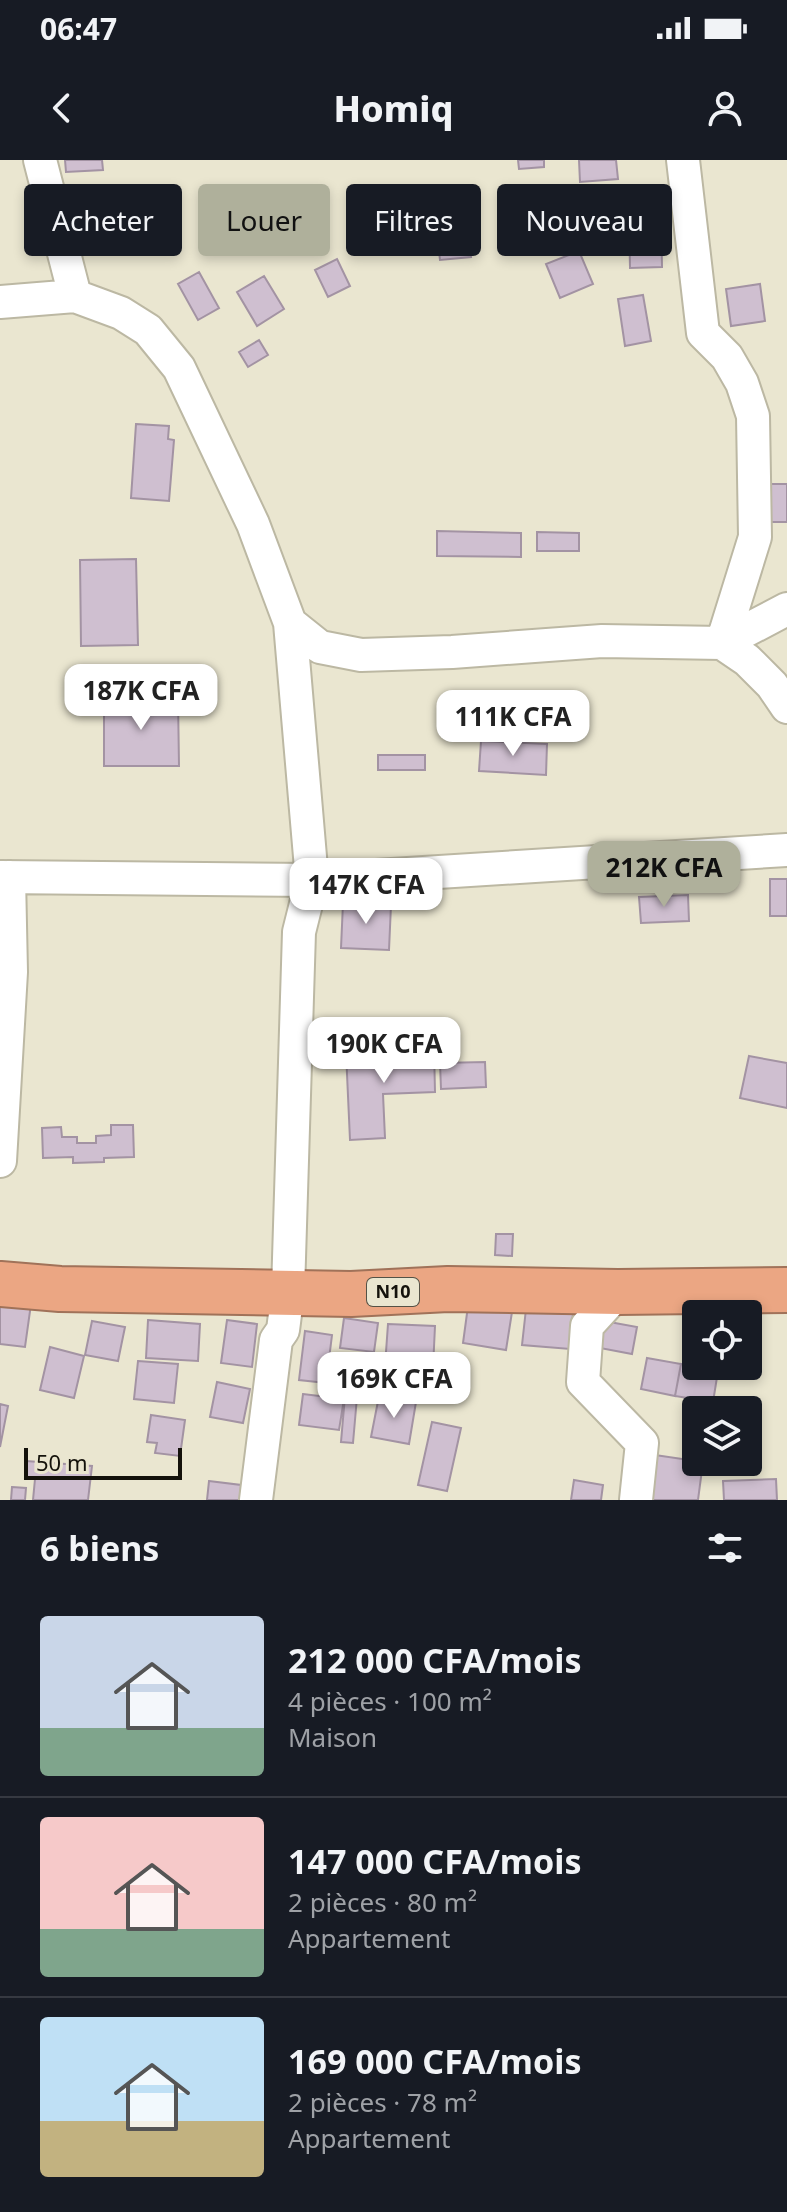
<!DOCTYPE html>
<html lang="fr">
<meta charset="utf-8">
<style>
:root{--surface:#171b24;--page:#20242c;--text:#f1f3f6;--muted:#9ea1a6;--line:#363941;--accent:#afb09b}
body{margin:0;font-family:"Noto Sans",sans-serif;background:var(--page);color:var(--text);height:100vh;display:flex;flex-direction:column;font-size:30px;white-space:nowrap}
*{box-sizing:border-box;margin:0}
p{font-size:26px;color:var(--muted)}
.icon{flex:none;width:44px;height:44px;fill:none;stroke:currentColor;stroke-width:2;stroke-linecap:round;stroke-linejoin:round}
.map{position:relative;height:1340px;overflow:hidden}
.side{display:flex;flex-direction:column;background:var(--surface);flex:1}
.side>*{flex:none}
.hud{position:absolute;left:24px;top:24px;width:740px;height:72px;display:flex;gap:16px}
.fabs{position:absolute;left:682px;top:1140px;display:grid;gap:16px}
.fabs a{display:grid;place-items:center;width:80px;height:80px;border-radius:8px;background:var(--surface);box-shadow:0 4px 12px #0003;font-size:40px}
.scale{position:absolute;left:24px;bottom:20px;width:158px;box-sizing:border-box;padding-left:8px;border:4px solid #14120b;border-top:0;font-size:22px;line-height:28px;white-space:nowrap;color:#14120b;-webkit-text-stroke:6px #eae6d0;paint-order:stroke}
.price{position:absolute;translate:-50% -68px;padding:0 18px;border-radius:16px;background:#fff;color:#222;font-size:26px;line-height:52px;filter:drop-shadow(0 2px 4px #0008)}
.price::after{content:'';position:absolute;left:50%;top:48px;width:24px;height:18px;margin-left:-12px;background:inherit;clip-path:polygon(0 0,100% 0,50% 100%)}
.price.active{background:var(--accent);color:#111}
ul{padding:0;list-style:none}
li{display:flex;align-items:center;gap:24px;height:200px;padding:0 40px}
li+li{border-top:2px solid var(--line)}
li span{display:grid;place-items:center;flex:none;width:224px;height:160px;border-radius:8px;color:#555}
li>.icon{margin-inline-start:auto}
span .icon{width:96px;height:96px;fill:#fffc;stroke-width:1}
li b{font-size:34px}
h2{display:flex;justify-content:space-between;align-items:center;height:96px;padding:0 40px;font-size:34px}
.chip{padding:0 28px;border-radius:8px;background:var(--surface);box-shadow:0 4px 12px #0003;font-size:28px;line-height:72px}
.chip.active{background:var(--accent);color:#111}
.status{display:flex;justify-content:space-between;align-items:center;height:56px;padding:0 40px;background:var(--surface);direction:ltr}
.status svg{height:22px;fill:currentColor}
header{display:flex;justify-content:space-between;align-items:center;height:104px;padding:0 40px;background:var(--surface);font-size:36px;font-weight:800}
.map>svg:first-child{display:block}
.building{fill:#cfbfd0;stroke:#a393a3;stroke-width:2}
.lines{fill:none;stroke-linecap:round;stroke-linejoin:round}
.minor-casing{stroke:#bcb8a3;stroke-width:36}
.highway-casing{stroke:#a07259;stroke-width:48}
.minor{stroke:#fff;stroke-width:32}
.highway{stroke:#eba683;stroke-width:44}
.labels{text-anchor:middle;stroke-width:6;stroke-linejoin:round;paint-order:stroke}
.shield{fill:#eae6d0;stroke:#545246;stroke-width:2}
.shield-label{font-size:18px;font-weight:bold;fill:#14120b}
</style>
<div class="status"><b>06:47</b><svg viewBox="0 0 49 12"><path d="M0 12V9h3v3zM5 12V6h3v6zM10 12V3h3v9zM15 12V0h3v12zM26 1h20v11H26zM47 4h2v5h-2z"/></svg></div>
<header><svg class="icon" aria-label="back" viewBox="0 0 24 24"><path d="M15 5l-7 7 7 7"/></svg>Homiq<svg class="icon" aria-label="person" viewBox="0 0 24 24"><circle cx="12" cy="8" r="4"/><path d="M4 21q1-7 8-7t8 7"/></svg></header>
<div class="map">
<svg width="787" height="1340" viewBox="0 0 787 1340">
<rect width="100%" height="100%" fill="#eae6d0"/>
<path class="building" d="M65,0h37l1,10 -37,2z
M518,0h26v7l-25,2z
M579,0h37l2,19 -38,3z
M466,54l5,43 -31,3 -5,-43z
M661,55l1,52 -32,1 -1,-52z
M579,91l14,33 -33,14 -14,-34z
M337,99l13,27 -22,11 -13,-27z
M199,112l20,36 -21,12 -20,-36z
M264,116l20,33 -27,17 -20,-34z
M760,124l5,37 -34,5 -5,-37z
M643,135l8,46 -26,5 -7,-47z
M259,180l9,15 -20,12 -9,-15z
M136,264l33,2 -1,13 6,1 -5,61 -38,-3z
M764,324h23v38h-22z
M437,371l84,2v24l-84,-1z
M537,372l42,1v18h-42z
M136,399l2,86 -57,1 -1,-86z
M104,538h74l1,68h-75z
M481,581l66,3 -1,31 -67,-4z
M378,595h47v15h-47z
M770,719h17v37h-17z
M688,735l1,26 -48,2 -2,-26z
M343,743l48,2 -2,45 -48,-2z
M434,888l1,44 -52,2 2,44 -35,2 -4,-88z
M749,896l38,7v45l-47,-10z
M485,902l1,25 -45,2 -1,-26z
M111,965h22l1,32 -30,1v4l-31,1v-6l-30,1 -1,-30 19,-1 1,10h15v6h19v-7l15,-1z
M496,1074h17l-1,22 -17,-1z
M0,1139l31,5 -6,43 -25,-3z
M468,1146l44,6 -6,38 -43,-7z
M526,1149l47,4 -3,36 -48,-4z
M344,1158l34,5 -4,29 -34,-4z
M148,1160l52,4 -2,37 -52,-3z
M227,1160l30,4 -5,43 -31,-4z
M92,1161l33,6 -7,34 -33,-6z
M604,1161l33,6 -5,27 -32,-6z
M388,1164l47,2 -2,42 -48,-2z
M305,1171l27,4 -6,48 -27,-3z
M50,1187l34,9 -10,42 -34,-8z
M647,1198l34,6 -6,32 -34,-7z
M138,1201l40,3 -4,39 -40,-4z
M681,1204l37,7 -5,31 -38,-6z
M217,1222l33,7 -7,34 -33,-6z
M303,1234l41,5 -5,31 -40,-5z
M345,1236l12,1 -4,46 -12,-1z
M379,1236l37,6 -7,42 -38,-7z
M0,1244l8,2 -8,41z
M151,1255l34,5 -5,36 -25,-3 2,-10 -10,-1z
M432,1262l29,6 -14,63 -29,-6z
M655,1295l48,7 -5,38h-48z
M26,1301l66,5 -4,34h-55l2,-21 -10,-1z
M776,1319l1,21h-53l-1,-19z
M574,1320l29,5 -2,15h-30z
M209,1321l32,4 -1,15h-33z
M12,1327l14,1 -1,12h-14z"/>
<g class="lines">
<g class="minor-casing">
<path id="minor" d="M40,0l35,136
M683,0l20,173 24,24 15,26 11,33 2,121 -33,106
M0,142l75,-6 46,17 27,17 31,38 74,156 37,99 30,24 41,8 91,-3 150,-11 120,2 25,17 25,25 15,22
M722,483l65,-34
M0,717l312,3 475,-30
M0,1001l11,-189 -2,-95
M618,1132l-31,34 -4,56 59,61 -6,57
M256,1340l20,-160 7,-10 5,-39 11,-359 13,-52 -22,-257"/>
</g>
<g class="highway-casing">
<path id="highway" d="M0,1124l60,5 291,5 97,-5 170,3 169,-2"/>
</g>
<use href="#minor" class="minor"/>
<use href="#highway" class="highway"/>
</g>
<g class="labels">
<rect class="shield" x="367" y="1118" width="52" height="28" rx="6"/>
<g class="shield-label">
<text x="393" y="1138">N10</text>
</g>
</g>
</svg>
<div class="fabs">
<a><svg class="icon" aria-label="locate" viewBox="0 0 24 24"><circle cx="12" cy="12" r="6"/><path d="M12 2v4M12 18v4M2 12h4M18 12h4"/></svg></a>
<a><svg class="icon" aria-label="layers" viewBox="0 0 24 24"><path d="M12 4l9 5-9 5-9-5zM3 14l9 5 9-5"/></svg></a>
</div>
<div class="scale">50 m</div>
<b class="price" style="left:141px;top:572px">187K CFA</b>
<b class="price" style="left:513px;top:598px">111K CFA</b>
<b class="price active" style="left:664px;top:749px">212K CFA</b>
<b class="price" style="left:366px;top:766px">147K CFA</b>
<b class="price" style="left:384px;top:925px">190K CFA</b>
<b class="price" style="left:394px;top:1260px">169K CFA</b>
<div class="hud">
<a class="chip">Acheter</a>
<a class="chip active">Louer</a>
<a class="chip">Filtres</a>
<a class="chip">Nouveau</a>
</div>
</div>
<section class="side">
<h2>6 biens<svg class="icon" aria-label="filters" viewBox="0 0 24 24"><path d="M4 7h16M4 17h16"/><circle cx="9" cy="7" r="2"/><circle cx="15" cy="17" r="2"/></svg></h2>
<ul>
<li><span style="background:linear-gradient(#c9d6e8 70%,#7fa58c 0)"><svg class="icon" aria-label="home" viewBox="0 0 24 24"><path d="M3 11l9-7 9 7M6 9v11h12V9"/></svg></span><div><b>212 000 CFA/mois</b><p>4 pièces · 100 m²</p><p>Maison</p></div></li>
<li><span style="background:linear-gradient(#f6c9c9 70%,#7fa58c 0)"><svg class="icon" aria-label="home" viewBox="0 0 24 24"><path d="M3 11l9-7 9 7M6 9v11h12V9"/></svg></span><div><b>147 000 CFA/mois</b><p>2 pièces · 80 m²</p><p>Appartement</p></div></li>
<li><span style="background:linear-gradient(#bfe0f5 65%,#c2b280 0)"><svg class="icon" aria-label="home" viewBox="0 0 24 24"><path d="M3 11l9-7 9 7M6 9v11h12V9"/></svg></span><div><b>169 000 CFA/mois</b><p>2 pièces · 78 m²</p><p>Appartement</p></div></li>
</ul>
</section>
